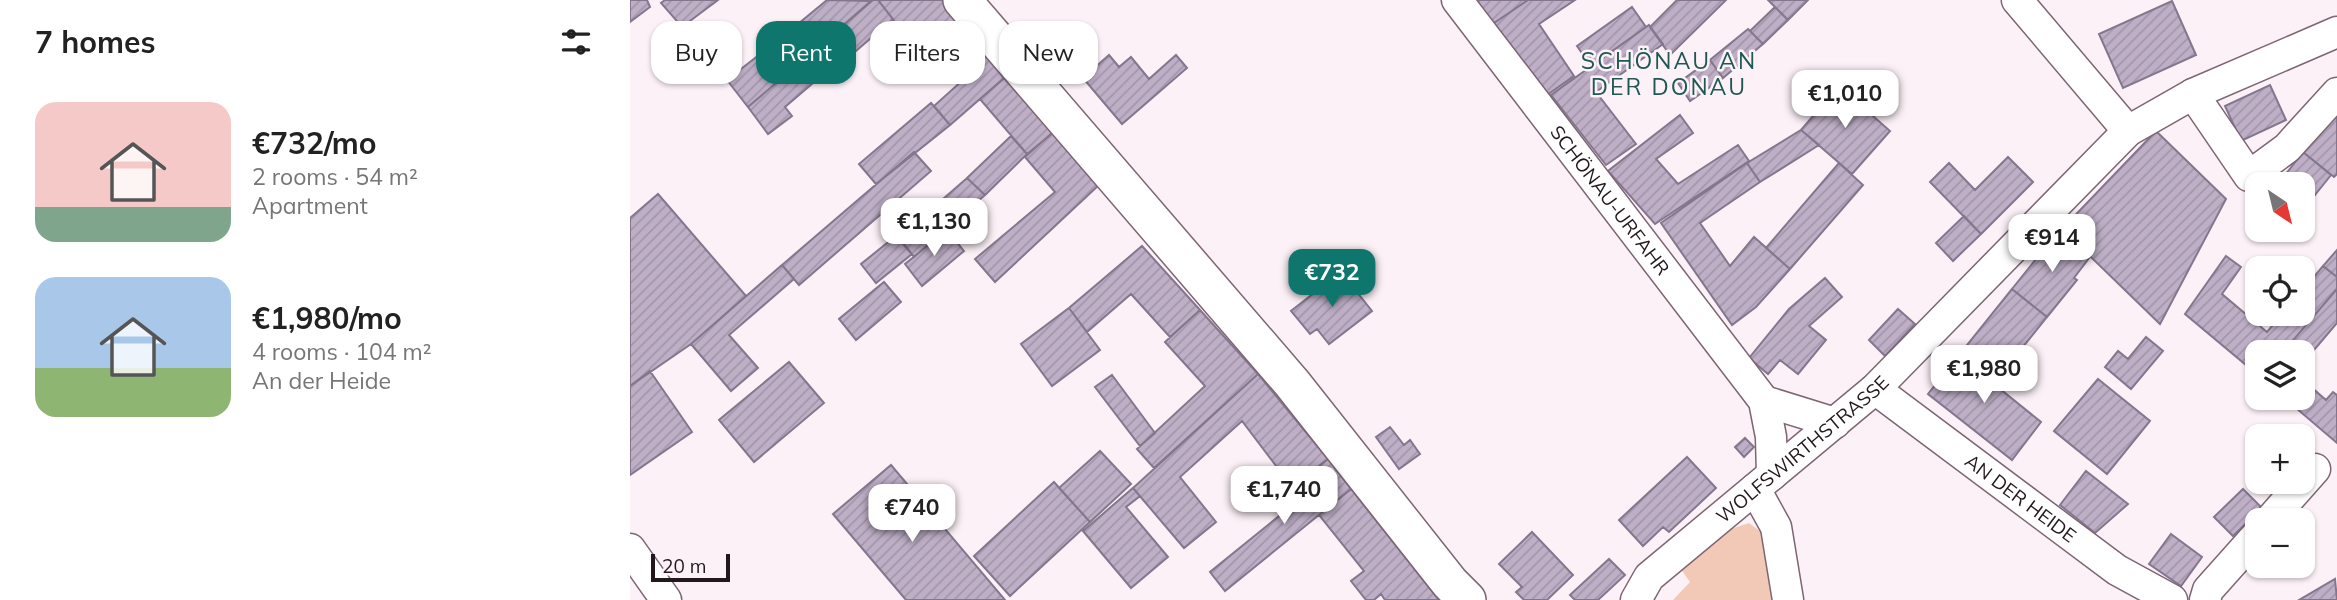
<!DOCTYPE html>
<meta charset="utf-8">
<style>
:root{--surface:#fff;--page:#f2f2f2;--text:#222;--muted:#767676;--accent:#0f766e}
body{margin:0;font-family:Mulish,sans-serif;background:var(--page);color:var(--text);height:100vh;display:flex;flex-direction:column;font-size:26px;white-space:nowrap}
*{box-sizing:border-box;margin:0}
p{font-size:23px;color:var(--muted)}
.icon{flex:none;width:38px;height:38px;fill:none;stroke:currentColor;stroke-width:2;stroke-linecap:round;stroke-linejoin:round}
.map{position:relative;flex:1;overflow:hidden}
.side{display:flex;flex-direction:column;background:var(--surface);width:630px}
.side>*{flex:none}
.banner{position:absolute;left:21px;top:21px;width:665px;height:63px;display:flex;gap:14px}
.needle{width:46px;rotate:145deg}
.buttons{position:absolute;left:1615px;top:172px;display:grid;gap:14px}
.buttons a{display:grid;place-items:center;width:70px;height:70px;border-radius:14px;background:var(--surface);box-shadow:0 2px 5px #0004;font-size:35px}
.scale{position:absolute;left:21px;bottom:18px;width:79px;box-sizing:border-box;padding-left:7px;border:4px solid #21171d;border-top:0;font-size:19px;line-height:24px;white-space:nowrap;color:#21171d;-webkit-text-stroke:5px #fcf1f7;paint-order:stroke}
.price{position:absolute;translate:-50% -60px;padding:0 16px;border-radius:14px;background:#fff;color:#222;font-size:23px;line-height:46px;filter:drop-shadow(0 2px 4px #0008)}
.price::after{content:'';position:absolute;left:50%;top:42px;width:21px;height:16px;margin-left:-10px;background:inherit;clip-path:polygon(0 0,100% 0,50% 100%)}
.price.current{background:var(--accent);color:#fff}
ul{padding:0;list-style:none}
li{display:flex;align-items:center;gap:21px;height:175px;padding:0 35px}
li span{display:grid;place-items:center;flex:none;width:196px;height:140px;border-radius:21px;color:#555}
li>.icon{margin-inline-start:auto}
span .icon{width:84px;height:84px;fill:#fffc;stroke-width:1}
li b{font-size:30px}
h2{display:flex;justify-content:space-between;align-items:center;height:84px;padding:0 35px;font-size:30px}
.tag{padding:0 24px;border-radius:21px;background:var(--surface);box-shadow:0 2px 5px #0004;font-size:24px;line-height:63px}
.tag.current{background:var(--accent);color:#fff}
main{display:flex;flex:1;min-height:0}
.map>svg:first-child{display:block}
.green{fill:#f2c9b6}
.building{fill:url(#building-hatch);stroke:#84778d;stroke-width:2}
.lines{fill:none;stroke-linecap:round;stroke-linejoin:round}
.minor-casing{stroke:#7d6573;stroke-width:33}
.tertiary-casing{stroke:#7d6573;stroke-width:40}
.minor{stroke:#fff;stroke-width:30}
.tertiary{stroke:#fff;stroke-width:37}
.labels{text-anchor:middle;stroke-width:5;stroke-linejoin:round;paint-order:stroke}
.street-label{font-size:19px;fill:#21171d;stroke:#fcf1f7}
.quarter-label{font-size:23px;letter-spacing:2px;fill:#1f5853;stroke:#fcf1f7}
</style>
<main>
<section class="side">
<h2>7 homes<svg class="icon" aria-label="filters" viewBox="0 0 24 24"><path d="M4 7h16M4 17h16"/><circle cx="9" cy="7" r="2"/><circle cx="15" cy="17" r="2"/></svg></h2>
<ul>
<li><span style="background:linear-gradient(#f6c9c9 75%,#7fa58c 0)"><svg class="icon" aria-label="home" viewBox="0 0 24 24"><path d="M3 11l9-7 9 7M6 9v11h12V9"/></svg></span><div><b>€732/mo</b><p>2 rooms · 54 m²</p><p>Apartment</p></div></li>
<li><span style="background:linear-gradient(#a9c7e8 65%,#8fb573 0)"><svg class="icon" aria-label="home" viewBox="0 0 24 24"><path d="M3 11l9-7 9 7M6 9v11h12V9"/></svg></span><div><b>€1,980/mo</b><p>4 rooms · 104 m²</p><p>An der Heide</p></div></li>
</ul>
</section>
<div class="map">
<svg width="1707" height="600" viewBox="0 0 1707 600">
<defs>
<pattern id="building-hatch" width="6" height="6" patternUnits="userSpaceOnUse" patternTransform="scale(1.75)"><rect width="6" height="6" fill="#beafc7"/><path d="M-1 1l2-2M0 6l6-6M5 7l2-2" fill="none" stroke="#a396aa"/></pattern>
</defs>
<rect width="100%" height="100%" fill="#fcf1f7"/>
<path class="green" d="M1119,523l19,14 15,63h-110l17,-18 -9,-13 50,-40z"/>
<path class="building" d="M0,0h17l3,7 -20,15z
M35,0h53l-36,27 -21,-24z
M197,0l44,1 -60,52 -19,-24z
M248,0h64l62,78 -54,47 -16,-19 30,-27 -40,-52 -15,13z
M248,0l15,19 -72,62 -18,-21 70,-60z
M844,0h54l-37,25z
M898,0h47l-36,24 35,52 -30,21 -50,-74z
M1047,0h49l-56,55 -20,-28z
M1138,0h40l-20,20z
M1542,1l24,54 -73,33 -24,-54z
M1002,7l14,20 -55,39 -14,-20z
M1145,7l13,13 -25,24 -13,-13z
M1019,25l14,19 -67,48 40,52 -30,21 -55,-70z
M162,29l19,24 -63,54 -21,-27z
M1118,29l15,15 -40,34 -13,-18z
M479,55l10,12 12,-10 18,22 27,-24 11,13 -65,56 -39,-46z
M173,60l16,18 -34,29 7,9 -24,18 -20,-27z
M1080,60l13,18 -33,23 -12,-18z
M378,75l47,56 -28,23 -47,-55z
M1640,85l16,35 -45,21 -16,-35z
M1209,86l51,45 -38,43 -51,-44z
M301,103l19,22 -74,59 -17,-20z
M1707,111v63l-3,3 -31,-25z
M1050,115l13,18 -37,26 22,25 60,-39 11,16 -94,63 -47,-53z
M1171,130l18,15 -59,37 -13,-19z
M1526,131l70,68 -66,125 -98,-95z
M423,132l46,53 -104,97 -20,-23 80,-67 -30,-35z
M381,136l16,18 -42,41 -18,-17z
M284,152l17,19 -132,114 -17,-20z
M1673,152l28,23 -28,35v-26h-25z
M1378,157l25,25 -52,52 -51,-52 19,-19 26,27z
M1117,163l13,19 -60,41 30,43 24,-29 36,32 -34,38 -24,18 -71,-102z
M1209,163l24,22 -73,84 -24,-21z
M337,178l18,17 -71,62 -16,-19z
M28,194l88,102 -55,48 -61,42v-168z
M1334,216l17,18 -28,27 -17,-18z
M1430,229l29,29 -15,20 3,2 -30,37 -35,-28z
M317,230l17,21 -42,35 -17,-22z
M267,235l15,19 -36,29 -15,-19z
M512,246l58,64 -30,27 -39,-43 -44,38 -18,-24z
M1707,250v27l-14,-11z
M1596,256l15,11 -19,27 45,38 16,-19h20v-23l20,-24 14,11v12l-54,63h-25v23l-73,-61z
M152,265l12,14 -65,56 29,33 -27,23 -40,-47z
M711,272l31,39 -43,33 -12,-15 -7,5 -19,-23z
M1195,278l17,19 -33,29 17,14 -28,34 -18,-14 -12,14 -19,-16 40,-49z
M254,282l17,20 -45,38 -17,-21z
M1382,289l35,28 -49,61 -35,-28z
M1707,289v34l-34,40v-11h-20z
M439,308l31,42 -48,36 -31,-42z
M1268,309l17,15 -30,32 -16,-16z
M570,310l58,64 -104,94 -17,-19 68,-63 -40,-44z
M1516,337l17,14 -32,38 -26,-22 13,-16 10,8z
M1333,350l35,28 -4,6 47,38 -29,38 -84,-66z
M159,362l35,41 -70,59 -35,-42z
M20,371l42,61 -62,43v-89z
M628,374l70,85 -36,28 -50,-66 -62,56 36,45 -32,26 -51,-60z
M482,375l43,58 -15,13 -45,-59z
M1468,379l52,42 -43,53 -53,-43z
M1673,380l23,20 7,-8 4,3v48l-54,-46h20z
M760,427l14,18 6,-5 10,14 -21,15 -23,-32z
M1115,438l9,9 -10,10 -9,-10z
M470,451l31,33 -41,38 -31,-34z
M1057,457l29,31 -47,44 -6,-5 -20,19 -24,-26z
M698,459l23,30 -126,102 -15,-19 106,-86 -7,-11z
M261,465l114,135h-99l-73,-86z
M1456,471l42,33 -33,29 -35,-28z
M424,482l36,40 -80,74 -36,-40z
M503,488l7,8 -14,11 42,50 -37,31 -48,-57z
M721,489l88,111h-54l-4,-6 -7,6h-8l-15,-19 13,-10 -45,-56z
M1613,489l19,19 -29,28 -19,-19z
M902,532l41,43 -26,25h-23l-8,-8 6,-5 -23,-23z
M1541,534l31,23 -21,29 -32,-22z
M979,559l16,16 -27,25h-23l-5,-5z
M1705,579l2,21h-38z"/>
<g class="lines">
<g class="minor-casing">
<g id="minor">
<path id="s1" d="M827,0l307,401 7,36 1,38"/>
<path d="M1387,0l111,131"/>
<path d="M1563,94l56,82 38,-28 50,-55"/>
<path id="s2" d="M1245,389l242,181 55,30"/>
<path d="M1134,401l71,22"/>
<path d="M1125,489l21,38 12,73"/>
<path d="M1640,520l45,-51"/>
<path d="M0,549l36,51"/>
<path id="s3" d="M1006,600l13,-23 226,-188 253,-258 65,-37 144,-62"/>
<path d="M1575,600l3,-10 50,-56"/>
</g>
</g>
<g class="tertiary-casing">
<path id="tertiary" d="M332,0l330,383 158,200 17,17"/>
</g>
<use href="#minor" class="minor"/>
<use href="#tertiary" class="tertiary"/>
</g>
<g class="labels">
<g class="street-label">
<text dy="7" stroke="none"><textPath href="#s1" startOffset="252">SCHÖNAU-URFAHR</textPath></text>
<text dy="7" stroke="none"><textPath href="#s3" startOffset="226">WOLFSWIRTHSTRASSE</textPath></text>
<text dy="7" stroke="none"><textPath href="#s2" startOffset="182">AN DER HEIDE</textPath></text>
</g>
<g class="quarter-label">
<text x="1039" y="69">SCHÖNAU AN<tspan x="1039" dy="26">DER DONAU</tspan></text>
</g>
</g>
</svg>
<div class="buttons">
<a><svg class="needle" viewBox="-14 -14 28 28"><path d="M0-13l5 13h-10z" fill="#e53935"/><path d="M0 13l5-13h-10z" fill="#767676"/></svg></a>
<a><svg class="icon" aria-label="locate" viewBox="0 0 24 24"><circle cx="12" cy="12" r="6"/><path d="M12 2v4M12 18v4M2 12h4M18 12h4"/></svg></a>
<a><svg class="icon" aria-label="layers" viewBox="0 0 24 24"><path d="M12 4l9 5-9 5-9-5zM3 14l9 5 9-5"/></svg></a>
<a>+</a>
<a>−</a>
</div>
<div class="scale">20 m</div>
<b class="price" style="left:1215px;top:130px">€1,010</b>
<b class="price" style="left:304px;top:258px">€1,130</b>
<b class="price" style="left:1422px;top:274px">€914</b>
<b class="price current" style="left:702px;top:309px">€732</b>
<b class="price" style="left:1354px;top:405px">€1,980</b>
<b class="price" style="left:654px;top:526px">€1,740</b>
<b class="price" style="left:282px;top:544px">€740</b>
<div class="banner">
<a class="tag">Buy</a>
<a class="tag current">Rent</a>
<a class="tag">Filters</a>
<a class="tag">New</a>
</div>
</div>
</main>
